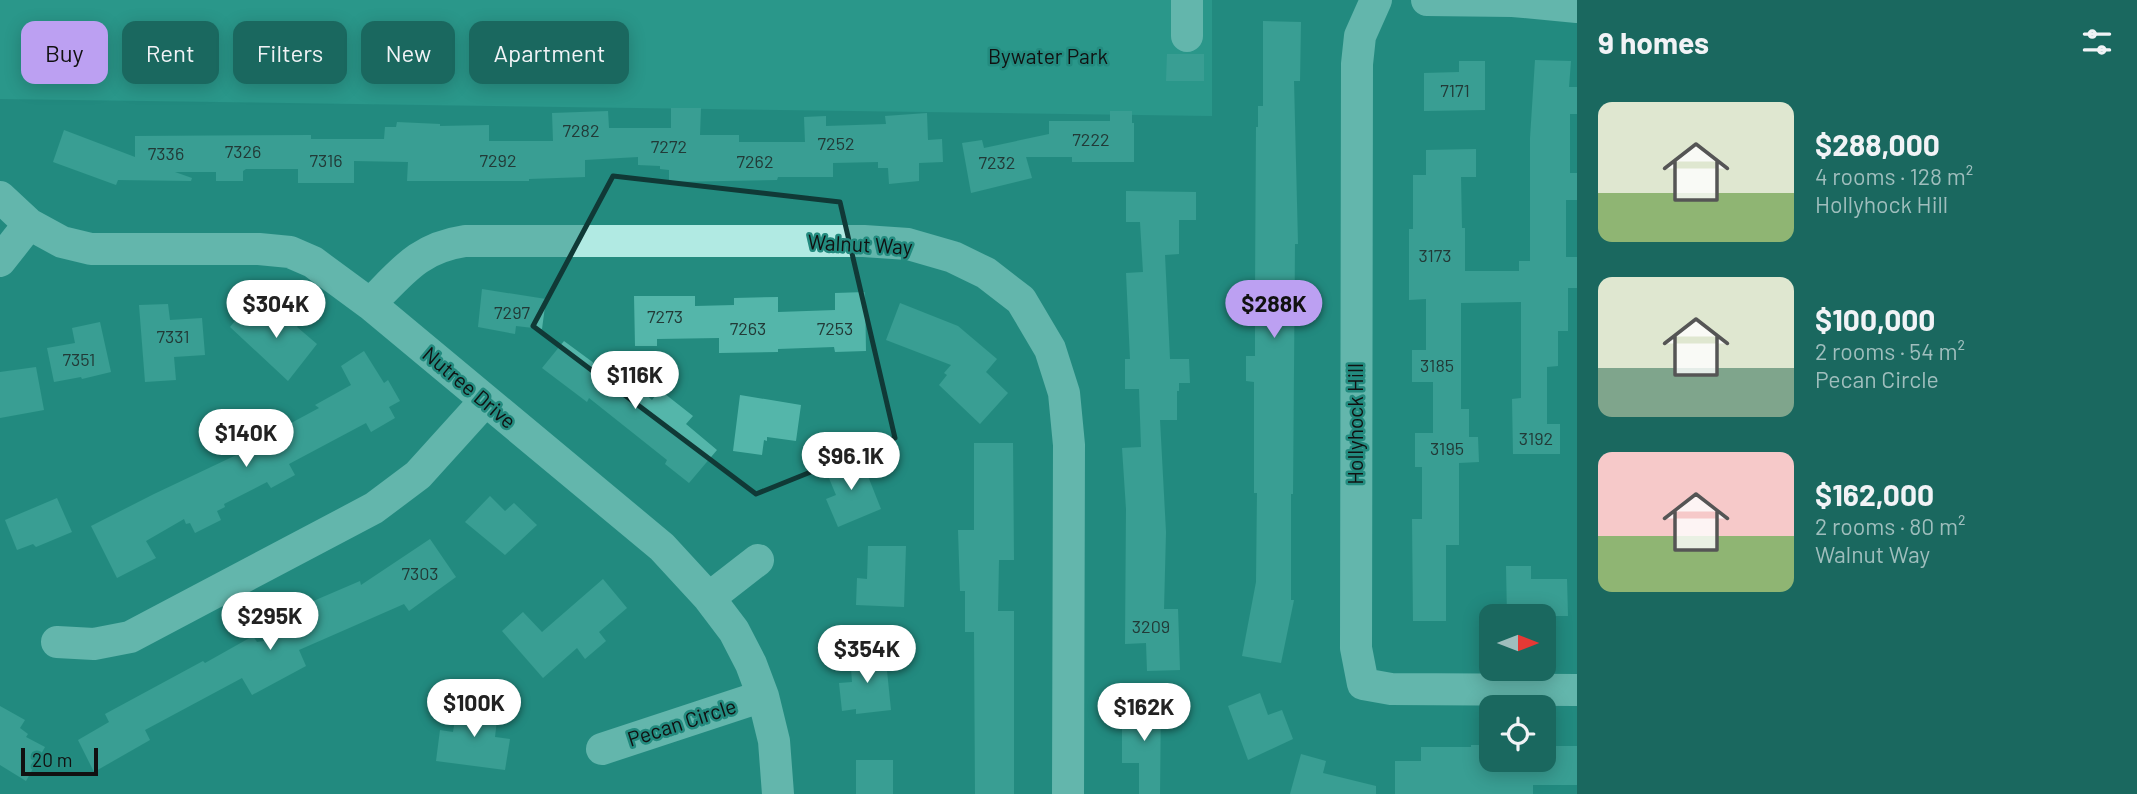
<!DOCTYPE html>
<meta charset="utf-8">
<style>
:root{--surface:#1a685f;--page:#277068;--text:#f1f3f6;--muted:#9fbebd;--accent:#bca0f2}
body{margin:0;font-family:Barlow,sans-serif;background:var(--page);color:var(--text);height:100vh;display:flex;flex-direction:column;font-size:26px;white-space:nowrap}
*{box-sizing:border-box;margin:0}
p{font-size:23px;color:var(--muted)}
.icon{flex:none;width:38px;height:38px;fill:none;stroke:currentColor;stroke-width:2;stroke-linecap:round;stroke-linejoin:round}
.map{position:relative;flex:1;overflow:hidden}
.panel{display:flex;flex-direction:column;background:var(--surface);width:560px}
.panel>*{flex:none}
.banner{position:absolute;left:21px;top:21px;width:665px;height:63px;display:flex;gap:14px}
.needle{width:46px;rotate:90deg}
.tools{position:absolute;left:1479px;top:604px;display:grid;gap:14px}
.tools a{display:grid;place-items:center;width:77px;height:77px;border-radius:14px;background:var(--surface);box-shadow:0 4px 18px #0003;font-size:35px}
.scale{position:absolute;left:21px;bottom:18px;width:77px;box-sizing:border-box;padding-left:7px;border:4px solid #111;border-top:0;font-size:19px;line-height:24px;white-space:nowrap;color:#111;-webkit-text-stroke:5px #238b7f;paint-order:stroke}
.price{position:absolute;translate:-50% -60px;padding:0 16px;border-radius:24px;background:#fff;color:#222;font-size:23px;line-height:46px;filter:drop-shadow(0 2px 4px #0008)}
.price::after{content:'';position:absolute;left:50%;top:42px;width:21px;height:16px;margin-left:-10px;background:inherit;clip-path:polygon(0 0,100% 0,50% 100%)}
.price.active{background:var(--accent);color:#111}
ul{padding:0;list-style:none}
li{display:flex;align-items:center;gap:21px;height:175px;padding:0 21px}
li span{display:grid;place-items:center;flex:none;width:196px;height:140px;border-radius:14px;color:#555}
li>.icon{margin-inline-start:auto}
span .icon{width:84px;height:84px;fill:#fffc;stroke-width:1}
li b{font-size:30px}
h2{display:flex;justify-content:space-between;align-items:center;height:84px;padding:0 21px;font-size:30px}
.tag{padding:0 24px;border-radius:14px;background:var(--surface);box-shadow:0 4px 18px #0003;font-size:24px;line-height:63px}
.tag.active{background:var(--accent);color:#111}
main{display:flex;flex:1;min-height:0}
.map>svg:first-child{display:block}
.green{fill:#34a698}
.building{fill:#54b6aa}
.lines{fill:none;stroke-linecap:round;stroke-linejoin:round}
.minor{stroke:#b1eae3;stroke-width:32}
.marked{fill:none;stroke:#103936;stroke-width:5;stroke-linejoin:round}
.labels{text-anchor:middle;stroke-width:5;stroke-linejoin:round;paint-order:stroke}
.number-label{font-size:18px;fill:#223a37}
.park-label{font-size:21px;fill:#111;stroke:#238b7f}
.street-label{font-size:21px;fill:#111;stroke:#238b7f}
</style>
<main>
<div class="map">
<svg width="1577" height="794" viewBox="0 0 1577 794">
<rect width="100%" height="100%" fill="#238b7f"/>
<path class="green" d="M0,0h1212v116l-1212,-17z"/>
<path class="building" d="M1263,21l38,1 -1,59h-6l4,163h-3l-2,250h-2v106h3l-13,63 -39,-7 14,-74 1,-89h-3v-111l-8,-1v-25h9v-43h-8v-21h8l1,-165h2v-21h5z
M1167,54h37v27h-38z
M1535,60l36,1 -2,26h8v27h-7v59h7v27h-11v57h11v31h-9v43h-10v35l-11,1v57h13v30h-47l-1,-55 9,-1v-96l-60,1v106h8v28h9l1,25 -20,1v82h-13v76h-33l-1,-102h10v-52h-7v-34h18v-51h-21v-32h14v-51l-17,1v-71h4v-54h13v-25l50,-1v28h-15l1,51h3v43h54v-10h11v-123z
M1459,61h26v49l-61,1v-38l35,-1z
M671,108h30l-1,27h39v7h66l-1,-25 22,-1v10l60,-2 -1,-8 42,-3 1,27 14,-1 1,23 -24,1v18l-30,3 -1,-16h-10v-6l-45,1v14h-55l-1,3 -108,2v-12l-9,-1v-3l-22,-1v-8l-53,3v17l-56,2v2h-122l1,-19 -54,-1v22h-56v-14h-52l-3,2v10h-27v-9h-41l17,6 -1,3 -73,-1 -2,5 -63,-23 11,-32 71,27v-21l176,-1v4h73l1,-12h11l1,-5 43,2v2l49,-1v16h64l-1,-28 56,-2 1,17h62z
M1110,111h22v12h2v39h-62v-5h-46l6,21 -61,15 -9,-50 20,-3 2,8 65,-14v-13h61z
M1126,191l70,1v28h-17v34l-14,1 5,104h19l1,24h-11v8h-2v29h-17l6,112 -2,77h14l2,61 -33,1 -1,-28 -21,1 1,-135 -4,-61 19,-1 -2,-58h-14v-30h5l-4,-86 17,-1 -3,-50h-14z
M482,289l64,10 -4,30 -26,-3 -1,8 -37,-7z
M865,292l1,59 -31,1 -1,-5 -56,2v3l-59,1v-15l-62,1v7h-22l-1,-50h61v10l39,-1v-7l44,-1v15l57,-2v-17z
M900,303l58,23 39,33 -11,13 22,21 -28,31 -41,-39 8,-10 -3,-2 7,-8 -65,-25z
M168,304l2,16 32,-2 3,37 -31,2 2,23 -31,2 -6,-77z
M274,304l25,20 -2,3 20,17 -29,37 -58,-54 13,-16 15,13z
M100,322l11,50 -29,7 -1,-2 -27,5 -7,-34 28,-5 -3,-15z
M564,341l72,53v-8l16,14 8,-10 33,26 -7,8 31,26 -28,33 -24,-19 2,-4 -78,-62 -2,4 -45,-34z
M364,351l20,32 4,-3 12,21 -11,6 6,11 -24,14 -5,-9 -77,41 6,11 -24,13 -4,-6 -43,22 1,3 -8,4 4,9 -26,13 -5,-10 -4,1 -2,-5 -38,22 10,17 -39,20 -26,-52 63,-32 95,-45 -4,-6 20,-11 2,4 52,-28 -4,-3 36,-20 -10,-19z
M36,367l8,43 -44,8v-46z
M740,395l61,10 -5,36 -29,-4v4l-3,-1 -2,15 -29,-4z
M974,443h39l1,117h-15l-1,51h16v183h-39l-1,-162h-9v-41h-5l-2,-61h16z
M860,456l21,53 -43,18 -12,-28 10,-4 -10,-24z
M490,496l15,15 9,-8 23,22 -32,30 -40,-33z
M57,498l15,34 -36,15 -3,-3 -16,6 -12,-30z
M430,539l26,38 -47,34 -5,-7 -105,46 7,16 -54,29 -10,-17 -97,52 5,10 -56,32 -16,-32 31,-18 -4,-8 98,-53 2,2 48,-27 4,6 20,-3 33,-20 -6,-14 56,-24 1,4z
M868,546h38l-2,61 -48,-2 1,-27 10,1z
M1506,566h25v13h36l1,37h-61z
M603,579l24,29 -28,24 7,9 -21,18 -8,-11 -34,30 -41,-47 21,-19 19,20z
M885,651l6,59 -35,4v-5l-14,2 -3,-28 13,-1 -2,-27z
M1260,693l8,22 14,-5 11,29 -45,21 -20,-54z
M1137,700h24l-1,94h-21v-31h-17v-55h15z
M458,701l36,5v4l4,1 -3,26 15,2 -5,31 -69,-9 4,-31 13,2z
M0,706l25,14 -5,8 8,6 -2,3 19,10 -19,34 -26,-16z
M1471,745h20v15h11v3h49v-17h26v39h-44v9h-138v-33h26v-14h50z
M1301,754l25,7 -3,12 53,13v8h-86z
M856,760h37v34h-37z"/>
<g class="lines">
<path class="minor" d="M1187,0v36
M1376,0l-16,36 -3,28 -1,584 7,36 28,5 186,1
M1427,0l86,1 64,6
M0,197l29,27 33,18 29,7h168l31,3 23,10 57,42 292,243 47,51 25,33 17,33 12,32 11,45 4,53
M0,261l29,-37
M370,304c32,-32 48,-56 95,-63h399l44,3 45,13 33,16 35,27 29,49 14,44 5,52 -1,349
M709,598l49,-38
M57,642l37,2 36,-7 244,-129 44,-33 67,-74
M602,749l161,-53"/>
</g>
<path d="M0 0H1577V794H0ZM613,176l227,26 55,236 -139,56 -223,-168z" fill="#238b7f" fill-opacity=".55" fill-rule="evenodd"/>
<path class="marked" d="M613,176l227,26 55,236 -139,56 -223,-168z"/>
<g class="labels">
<g class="number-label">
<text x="1455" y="97">7171</text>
<text x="581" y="137">7282</text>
<text x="1091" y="146">7222</text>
<text x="836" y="150">7252</text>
<text x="669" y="153">7272</text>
<text x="243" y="158">7326</text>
<text x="166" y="160">7336</text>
<text x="326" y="167">7316</text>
<text x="498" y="167">7292</text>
<text x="755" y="168">7262</text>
<text x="997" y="169">7232</text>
<text x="1435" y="262">3173</text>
<text x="512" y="319">7297</text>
<text x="665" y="323">7273</text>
<text x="748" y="335">7263</text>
<text x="835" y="335">7253</text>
<text x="173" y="343">7331</text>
<text x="79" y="366">7351</text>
<text x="1437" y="372">3185</text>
<text x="1536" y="445">3192</text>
<text x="1447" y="455">3195</text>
<text x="420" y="580">7303</text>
<text x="1151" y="633">3209</text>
</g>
<g class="park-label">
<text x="1048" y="64">Bywater Park</text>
</g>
<g class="street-label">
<text transform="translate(860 245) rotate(3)" y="7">Walnut Way</text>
<text transform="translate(469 388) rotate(40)" y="7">Nutree Drive</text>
<text transform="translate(1356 424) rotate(-90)" y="7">Hollyhock Hill</text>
<text transform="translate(682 723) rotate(-18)" y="7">Pecan Circle</text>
</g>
</g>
</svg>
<div class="tools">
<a><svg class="needle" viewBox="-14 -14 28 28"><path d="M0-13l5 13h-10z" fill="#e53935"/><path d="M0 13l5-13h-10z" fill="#9fbebd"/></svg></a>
<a><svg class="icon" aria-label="locate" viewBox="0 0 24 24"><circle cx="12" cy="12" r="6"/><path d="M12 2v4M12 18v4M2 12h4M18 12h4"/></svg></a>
</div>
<div class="scale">20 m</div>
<b class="price" style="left:276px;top:340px">$304K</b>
<b class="price active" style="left:1274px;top:340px">$288K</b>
<b class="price" style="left:635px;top:411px">$116K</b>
<b class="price" style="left:246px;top:469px">$140K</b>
<b class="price" style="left:851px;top:492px">$96.1K</b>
<b class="price" style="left:270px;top:652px">$295K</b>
<b class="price" style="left:867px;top:685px">$354K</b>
<b class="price" style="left:474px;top:739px">$100K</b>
<b class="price" style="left:1144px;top:743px">$162K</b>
<div class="banner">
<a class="tag active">Buy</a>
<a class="tag">Rent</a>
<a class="tag">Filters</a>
<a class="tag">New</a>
<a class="tag">Apartment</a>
</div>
</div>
<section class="panel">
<h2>9 homes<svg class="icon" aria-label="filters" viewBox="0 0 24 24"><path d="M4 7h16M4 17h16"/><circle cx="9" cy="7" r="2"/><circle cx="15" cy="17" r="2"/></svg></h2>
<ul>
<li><span style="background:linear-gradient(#dfe7d0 65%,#8fb573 0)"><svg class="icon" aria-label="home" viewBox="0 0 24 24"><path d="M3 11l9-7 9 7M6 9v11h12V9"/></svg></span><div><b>$288,000</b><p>4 rooms · 128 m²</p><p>Hollyhock Hill</p></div></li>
<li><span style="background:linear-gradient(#dfe7d0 65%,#7fa58c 0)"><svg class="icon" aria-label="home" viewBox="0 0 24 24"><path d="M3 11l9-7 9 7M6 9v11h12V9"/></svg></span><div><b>$100,000</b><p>2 rooms · 54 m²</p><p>Pecan Circle</p></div></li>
<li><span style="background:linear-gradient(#f6c9c9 60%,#8fb573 0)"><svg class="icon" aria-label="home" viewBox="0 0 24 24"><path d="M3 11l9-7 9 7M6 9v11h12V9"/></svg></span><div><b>$162,000</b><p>2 rooms · 80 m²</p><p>Walnut Way</p></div></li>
</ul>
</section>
</main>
